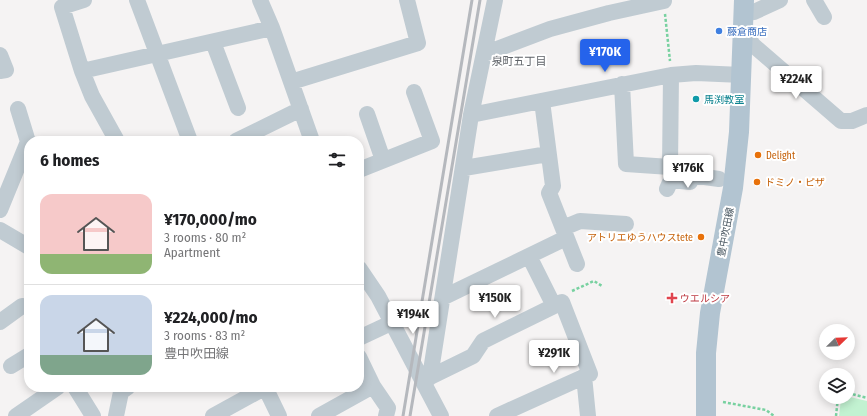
<!DOCTYPE html>
<meta charset="utf-8">
<style>
:root{--surface:#fff;--page:#f6f6f6;--text:#202124;--muted:#757577;--line:#e0e0e0;--accent:#2563eb}
body{margin:0;font-family:"Fira Sans Condensed","Noto Sans JP",sans-serif;background:var(--page);color:var(--text);height:100vh;display:flex;flex-direction:column;font-size:15px;white-space:nowrap}
*{box-sizing:border-box;margin:0}
p{font-size:13px;color:var(--muted)}
.icon{flex:none;width:22px;height:22px;fill:none;stroke:currentColor;stroke-width:2;stroke-linecap:round;stroke-linejoin:round}
.map{position:relative;flex:1;overflow:hidden}
.sheet{position:absolute;left:24px;top:136px;width:340px;height:256px;display:flex;flex-direction:column;background:var(--surface);border-radius:16px;box-shadow:0 2px 10px #0003}
.sheet>*{flex:none}
.needle{width:26px;rotate:67deg}
.buttons{position:absolute;left:819px;top:324px;display:grid;gap:8px}
.buttons a{display:grid;place-items:center;width:36px;height:36px;border-radius:50%;background:var(--surface);box-shadow:0 2px 10px #0003;font-size:20px}
.price{position:absolute;translate:-50% -34px;padding:0 9px;border-radius:4px;background:#fff;color:#222;font-size:13px;line-height:26px;filter:drop-shadow(0 1px 2px #0008)}
.price::after{content:'';position:absolute;left:50%;top:24px;width:12px;height:9px;margin-left:-6px;background:inherit;clip-path:polygon(0 0,100% 0,50% 100%)}
.price.active{background:var(--accent);color:#fff}
ul{padding:0;list-style:none}
li{display:flex;align-items:center;gap:12px;height:100px;padding:0 16px}
li+li{border-top:1px solid var(--line)}
li span{display:grid;place-items:center;flex:none;width:112px;height:80px;border-radius:12px;color:#555}
li>.icon{margin-inline-start:auto}
span .icon{width:48px;height:48px;fill:#fffc;stroke-width:1}
li b{font-size:17px}
h2{display:flex;justify-content:space-between;align-items:center;height:48px;padding:0 16px;font-size:17px}
.map>svg:first-child{display:block}
.grass{fill:#c2f2d1}
.lines{fill:none;stroke-linecap:round;stroke-linejoin:round}
.path{stroke:#78d1a0;stroke-width:2.5;stroke-dasharray:3 2;stroke-linecap:butt}
.minor{stroke:#c0cbd2;stroke-width:16}
.major{stroke:#b2c4d1;stroke-width:20}
.rail{stroke:#b5b8bd;stroke-width:3}
.shop-dot{fill:#3f7fe0;stroke:#fff;stroke-width:1.5}
.culture-dot{fill:#0f9aa8;stroke:#fff;stroke-width:1.5}
.food-dot{fill:#e8710a;stroke:#fff;stroke-width:1.5}
.health-dot{fill:#e0444e;stroke:#fff;stroke-width:1.5}
.labels{text-anchor:middle;stroke-width:4;stroke-linejoin:round;paint-order:stroke}
.shop-label{font-size:10px;fill:#366cbe;stroke:#fff;text-anchor:start}
.culture-label{font-size:10px;fill:#0d838f;stroke:#fff;text-anchor:start}
.food-label{font-size:10px;fill:#c56008;stroke:#fff;text-anchor:start}
.street-label{font-size:10px;fill:#495761;stroke:#fff}
.health-label{font-size:10px;fill:#be3a42;stroke:#fff;text-anchor:start}
.neighbourhood-label{font-size:11px;fill:#5f6368;stroke:#fff}
</style>
<div class="map">
<svg width="867" height="416" viewBox="0 0 867 416">
<rect width="100%" height="100%" fill="#f5f3f3"/>
<path class="grass" d="M850,397l17,4v15h-28l2,-17 7,2z"/>
<g class="lines">
<path class="path" d="M665,14l5,47
M572,291l22,-10 8,5
M848,393l19,5
M723,402l43,8 8,6
M836,416l2,-19"/>
<path class="minor" d="M84,0l-22,7 20,64 10,25 25,45
M137,0l53,141
M260,0l12,28 40,113
M814,0l10,17
M744,13l10,-1 26,-12
M744,30l9,15 88,76h11l15,-6
M213,42l25,66
M484,54l66,-25 59,-16 55,-12
M0,55l6,15 -6,1
M82,71l190,-43
M291,82l127,-39 -11,-43
M622,84l4,80 44,3 6,6 43,6
M542,101l11,85 -4,7 28,71
M18,109l11,36
M367,114l16,46
M471,115l200,-40 25,-2 46,2
M236,141l65,-32
M670,167l1,-92
M464,168l84,-14
M359,170l73,-29 -18,-49
M667,189l4,-9 19,2
M0,210l27,-66
M563,228l17,-7 46,3
M0,230l29,17
M359,268l19,28 63,120
M444,297l122,-59
M0,322l22,-16
M359,338l32,-15
M11,366l18,-11
M584,376l4,40
M430,377l41,-262 24,-115
M424,383l6,-6 43,-21 10,-15 71,-35 -25,-50
M373,386l15,22 -2,8
M75,387l18,29
M265,387l14,29
M16,416l42,-29
M116,416l5,-24 7,-5
M213,416l53,-29
M319,416l54,-30 -14,-29
M497,416l93,-42 -28,-72 -8,4"/>
<path class="major" d="M706,416v-63l4,-40 23,-125 6,-56 5,-132"/>
<path class="rail" d="M403,416l69,-416
M410,416l70,-416"/>
</g>
<circle class="shop-dot" cx="719" cy="31" r="4"/>
<circle class="culture-dot" cx="696" cy="99" r="4"/>
<g class="food-dot">
<circle cx="758" cy="155" r="4"/>
<circle cx="757" cy="182" r="4"/>
<circle cx="701" cy="237" r="4"/>
</g>
<path class="health-dot" d="M670 292h4v4h4v4h-4v4h-4v-4h-4v-4h4z"/>
<g class="labels">
<g class="shop-label">
<text x="727" y="35">藤倉商店</text>
</g>
<g class="culture-label">
<text x="704" y="103">馬渕教室</text>
</g>
<g class="food-label">
<text x="766" y="159">Delight</text>
<text x="765" y="186">ドミノ・ピザ</text>
<text x="693" y="241" text-anchor="end">アトリエゆうハウスtete</text>
</g>
<g class="street-label">
<text transform="translate(725 232) rotate(-79)" y="4">豊中吹田線</text>
</g>
<g class="health-label">
<text x="680" y="302">ウエルシア</text>
</g>
<g class="neighbourhood-label">
<text x="519" y="65">泉町五丁目</text>
</g>
</g>
</svg>
<div class="buttons">
<a><svg class="needle" viewBox="-14 -14 28 28"><path d="M0-13l5 13h-10z" fill="#e53935"/><path d="M0 13l5-13h-10z" fill="#757577"/></svg></a>
<a><svg class="icon" aria-label="layers" viewBox="0 0 24 24"><path d="M12 4l9 5-9 5-9-5zM3 14l9 5 9-5"/></svg></a>
</div>
<b class="price active" style="left:605px;top:73px">¥170K</b>
<b class="price" style="left:796px;top:100px">¥224K</b>
<b class="price" style="left:688px;top:189px">¥176K</b>
<b class="price" style="left:495px;top:319px">¥150K</b>
<b class="price" style="left:413px;top:335px">¥194K</b>
<b class="price" style="left:554px;top:374px">¥291K</b>
<section class="sheet">
<h2>6 homes<svg class="icon" aria-label="filters" viewBox="0 0 24 24"><path d="M4 7h16M4 17h16"/><circle cx="9" cy="7" r="2"/><circle cx="15" cy="17" r="2"/></svg></h2>
<ul>
<li><span style="background:linear-gradient(#f6c9c9 75%,#8fb573 0)"><svg class="icon" aria-label="home" viewBox="0 0 24 24"><path d="M3 11l9-7 9 7M6 9v11h12V9"/></svg></span><div><b>¥170,000/mo</b><p>3 rooms · 80 m²</p><p>Apartment</p></div></li>
<li><span style="background:linear-gradient(#c9d6e8 75%,#7fa58c 0)"><svg class="icon" aria-label="home" viewBox="0 0 24 24"><path d="M3 11l9-7 9 7M6 9v11h12V9"/></svg></span><div><b>¥224,000/mo</b><p>3 rooms · 83 m²</p><p>豊中吹田線</p></div></li>
</ul>
</section>
</div>
